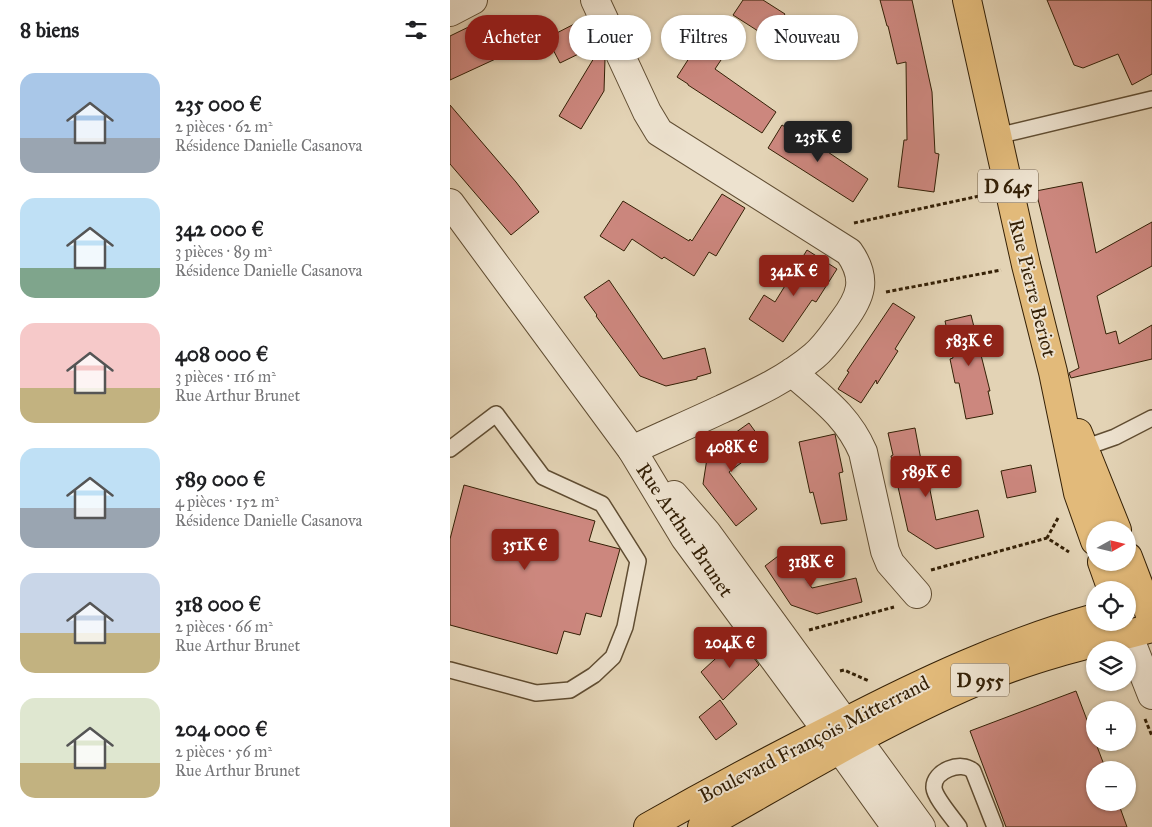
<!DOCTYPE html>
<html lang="fr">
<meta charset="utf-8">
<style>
:root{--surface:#fff;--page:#f6f6f6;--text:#202124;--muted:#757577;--accent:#8f2418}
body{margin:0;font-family:"IM FELL Great Primer",serif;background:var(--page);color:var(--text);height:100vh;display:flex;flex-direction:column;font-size:19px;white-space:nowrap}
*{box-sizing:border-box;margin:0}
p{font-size:16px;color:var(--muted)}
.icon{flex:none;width:28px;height:28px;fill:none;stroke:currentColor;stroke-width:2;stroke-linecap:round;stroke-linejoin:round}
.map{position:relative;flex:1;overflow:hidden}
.side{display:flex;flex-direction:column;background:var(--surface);width:450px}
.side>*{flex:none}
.guide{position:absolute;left:15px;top:15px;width:475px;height:45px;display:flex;gap:10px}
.needle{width:32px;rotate:82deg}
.fabs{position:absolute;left:636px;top:521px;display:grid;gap:10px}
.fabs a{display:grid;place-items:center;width:50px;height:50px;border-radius:50%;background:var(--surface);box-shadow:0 1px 4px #0004;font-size:25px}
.price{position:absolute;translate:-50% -42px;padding:0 11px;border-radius:5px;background:var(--accent);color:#fff;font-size:16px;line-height:32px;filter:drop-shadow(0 1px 2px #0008)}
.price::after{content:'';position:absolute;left:50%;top:30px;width:15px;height:11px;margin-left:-8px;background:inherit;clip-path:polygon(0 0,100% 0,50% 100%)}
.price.current{background:#222;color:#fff}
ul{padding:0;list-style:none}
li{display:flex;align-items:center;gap:15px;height:125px;padding:0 20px}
li span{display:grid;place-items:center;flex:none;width:140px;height:100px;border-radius:15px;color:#555}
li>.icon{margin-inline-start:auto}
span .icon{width:60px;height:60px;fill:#fffc;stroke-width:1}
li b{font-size:21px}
h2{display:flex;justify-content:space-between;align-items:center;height:60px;padding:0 20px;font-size:21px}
.chip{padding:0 18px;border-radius:22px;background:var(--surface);box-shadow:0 1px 4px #0004;font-size:18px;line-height:45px}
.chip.current{background:var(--accent);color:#fff}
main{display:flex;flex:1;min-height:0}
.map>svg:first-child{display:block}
.building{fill:#cc877e;stroke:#342006}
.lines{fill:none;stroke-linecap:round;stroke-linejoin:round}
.service-casing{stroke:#604d32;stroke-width:18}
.minor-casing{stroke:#604d32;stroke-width:30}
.tertiary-casing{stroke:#604d32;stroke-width:30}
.primary-casing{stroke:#342006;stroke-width:30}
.path{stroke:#342006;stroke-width:3;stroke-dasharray:4 2.5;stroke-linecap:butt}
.service{stroke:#ede2cf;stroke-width:15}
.minor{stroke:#ede2cf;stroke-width:28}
.tertiary{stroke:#ede2cf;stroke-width:28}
.primary{stroke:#e2ba7a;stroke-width:28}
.labels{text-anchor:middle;stroke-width:4;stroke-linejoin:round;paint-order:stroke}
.shield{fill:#ede2cf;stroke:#6c5a42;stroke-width:1}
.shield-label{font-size:19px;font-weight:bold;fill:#342006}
.street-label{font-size:20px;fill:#342006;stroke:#ede2cf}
</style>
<main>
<section class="side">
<h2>8 biens<svg class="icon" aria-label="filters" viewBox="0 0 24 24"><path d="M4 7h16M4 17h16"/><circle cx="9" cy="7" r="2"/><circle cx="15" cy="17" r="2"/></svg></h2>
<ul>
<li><span style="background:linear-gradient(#a9c7e8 65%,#9aa5b1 0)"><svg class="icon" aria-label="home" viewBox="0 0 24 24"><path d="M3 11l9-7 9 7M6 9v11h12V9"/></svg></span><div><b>235 000 €</b><p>2 pièces · 62 m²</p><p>Résidence Danielle Casanova</p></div></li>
<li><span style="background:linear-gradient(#bfe0f5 70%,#7fa58c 0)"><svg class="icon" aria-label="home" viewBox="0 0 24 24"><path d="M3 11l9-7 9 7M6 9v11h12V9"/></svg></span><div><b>342 000 €</b><p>3 pièces · 89 m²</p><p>Résidence Danielle Casanova</p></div></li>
<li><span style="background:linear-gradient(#f6c9c9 65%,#c2b280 0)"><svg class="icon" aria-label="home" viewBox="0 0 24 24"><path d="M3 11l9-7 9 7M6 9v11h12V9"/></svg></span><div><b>408 000 €</b><p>3 pièces · 116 m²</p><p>Rue Arthur Brunet</p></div></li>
<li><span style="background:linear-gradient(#bfe0f5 60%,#9aa5b1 0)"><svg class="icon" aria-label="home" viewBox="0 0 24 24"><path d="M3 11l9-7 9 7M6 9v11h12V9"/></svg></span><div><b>589 000 €</b><p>4 pièces · 152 m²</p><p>Résidence Danielle Casanova</p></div></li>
<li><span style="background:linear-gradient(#c9d6e8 60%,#c2b280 0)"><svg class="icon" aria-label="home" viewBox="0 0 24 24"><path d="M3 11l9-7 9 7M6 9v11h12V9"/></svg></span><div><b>318 000 €</b><p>2 pièces · 66 m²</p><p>Rue Arthur Brunet</p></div></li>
<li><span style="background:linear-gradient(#dfe7d0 65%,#c2b280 0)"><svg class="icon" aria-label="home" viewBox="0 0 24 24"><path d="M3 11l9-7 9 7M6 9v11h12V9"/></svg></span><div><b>204 000 €</b><p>2 pièces · 56 m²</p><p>Rue Arthur Brunet</p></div></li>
</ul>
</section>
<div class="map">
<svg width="702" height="827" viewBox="0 0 702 827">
<rect width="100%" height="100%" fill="#e3d3b5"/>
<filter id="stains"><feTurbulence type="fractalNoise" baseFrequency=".004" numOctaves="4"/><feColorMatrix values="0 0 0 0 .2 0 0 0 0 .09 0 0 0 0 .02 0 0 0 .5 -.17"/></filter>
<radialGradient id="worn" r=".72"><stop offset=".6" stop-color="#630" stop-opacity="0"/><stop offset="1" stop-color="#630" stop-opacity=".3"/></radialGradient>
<path class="building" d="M293,0h20l22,14 -16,24 -36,-23z
M430,0h32l20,92 3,61 4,1 -5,38 -36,-5 6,-47h3l-1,-78 -9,2 -9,-38h-1z
M597,0h105v74l-20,11 -14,-31 -35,14 -9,-3z
M35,19l17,37 -52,24v-44z
M134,19l13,26 -37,18 -13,-25z
M250,41l23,16 -8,12 61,43 -14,21 -74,-48v-1l-11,-7z
M150,48l5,11 -1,32 -23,38 -22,-13z
M0,105l66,77 23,30 -28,23 -61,-71z
M332,125l33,20 1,-1 52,35 -15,23 -85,-54z
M632,182l14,71 56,-31v44l-55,30 9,38 10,-3 3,13 33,-19v34l-81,19 -2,-5 10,-5 -43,-177z
M272,194l23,14 -29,48 -7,-4 -15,24 -30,-19 -2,2 -30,-20 -8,12 -24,-15 23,-35 66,40 1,-2 2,2z
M357,250l30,19 -21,33 -4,-2 -29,42 -34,-23 15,-24 11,7z
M159,280l54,79 42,-11 6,25 -14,4v2l-31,7 -26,-10 -44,-60 1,-1 -13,-18z
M443,303l22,14 -20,32 3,2 -21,33 -1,-4 -15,23 -23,-14 11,-17 -2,-1z
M521,315l19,76h-2l5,23 -27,5 -7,-36h-4l-5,-24 3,-1 -8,-37z
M299,423l16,22 -36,27 28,37 -21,17 -33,-42 5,-32z
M465,428l6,32h3l12,60 42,-10 6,27 -48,12 -28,-18 -17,-75 2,-1 -5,-22z
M385,434l8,38 -4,1 8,47 -26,4 -8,-32 -3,1 -11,-51z
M581,465l5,27 -29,6 -6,-27z
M14,485l131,36 -6,20 31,8 -19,68 -15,-4 -6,22 -16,-4 -7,23 -107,-29v-86z
M336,550l26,38 44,-10 6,24 -45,12 -26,-9 -26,-39z
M289,637l20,28 -36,35 -22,-28z
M626,691l30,79h-11v32h23l9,25h-121l-36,-96z
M270,700l17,24 -21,16 -17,-23z"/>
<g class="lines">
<g class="service-casing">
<path id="service" d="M547,136l155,-37
M0,449l46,-35 47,63 59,27 36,57 -13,66 -12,30 -19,18 -24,15 -34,3 -86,-23
M628,450l37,-13 37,-19
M509,827c-6,-9 -24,-29 -25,-39 -1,-17 27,-28 39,-17l22,56"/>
</g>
<g class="minor-casing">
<path id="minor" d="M145,0l52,112 12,20 190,120c19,27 12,45 -6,69 -9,12 -17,25 -29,35 -27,23 -60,38 -92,53 -30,14 -60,27 -90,41
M0,12l23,-12
M342,372c29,26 55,43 71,80l22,99 5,12 27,31"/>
</g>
<g class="tertiary-casing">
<path id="tertiary" d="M0,203l182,247 53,88 142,193 69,96
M224,495l33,38 214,294
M678,634l24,61"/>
</g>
<g class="primary-casing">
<path id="primary" d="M517,0l59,265 27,107 25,121 17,48
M628,433l39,97
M678,557l24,63
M652,562l10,28
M198,827c63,-36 127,-70 191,-102 83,-43 166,-82 256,-107
M252,827c95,-53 189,-111 290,-152 52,-21 106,-33 160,-47"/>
</g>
<path class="path" d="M404,223l130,-28
M436,292l115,-22
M608,518l-11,20 22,14
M481,570l116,-32
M359,630l85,-23
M390,671l4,-1 25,11
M695,719l7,17"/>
<use href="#service" class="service"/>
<use href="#minor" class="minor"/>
<use href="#tertiary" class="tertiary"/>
<use href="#primary" class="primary"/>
</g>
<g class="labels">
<g class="shield">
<rect x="528" y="169.5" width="60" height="33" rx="4"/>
<rect x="501" y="663.5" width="58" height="33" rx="4"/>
</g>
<g class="shield-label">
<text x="558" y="193">D 645</text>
<text x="530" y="687">D 955</text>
</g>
<g class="street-label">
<text transform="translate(583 288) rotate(76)" y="7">Rue Pierre Beriot</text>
<text transform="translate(235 530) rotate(56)" y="7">Rue Arthur Brunet</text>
<text transform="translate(364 739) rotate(-27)" y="7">Boulevard François Mitterrand</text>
</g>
</g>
<rect width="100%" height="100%" filter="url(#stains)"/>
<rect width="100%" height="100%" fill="url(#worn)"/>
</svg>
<div class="fabs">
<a><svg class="needle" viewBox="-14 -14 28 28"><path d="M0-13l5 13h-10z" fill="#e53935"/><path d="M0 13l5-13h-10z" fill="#757577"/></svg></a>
<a><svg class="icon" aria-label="locate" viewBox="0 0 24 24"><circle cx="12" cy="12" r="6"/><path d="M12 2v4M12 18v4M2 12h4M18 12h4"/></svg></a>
<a><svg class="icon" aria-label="layers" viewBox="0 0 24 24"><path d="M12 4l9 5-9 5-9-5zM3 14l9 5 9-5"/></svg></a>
<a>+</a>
<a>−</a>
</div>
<b class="price current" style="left:368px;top:163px">235K €</b>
<b class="price" style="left:344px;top:297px">342K €</b>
<b class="price" style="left:519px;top:367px">583K €</b>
<b class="price" style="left:282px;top:473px">408K €</b>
<b class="price" style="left:476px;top:498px">589K €</b>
<b class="price" style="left:75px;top:571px">351K €</b>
<b class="price" style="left:361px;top:588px">318K €</b>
<b class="price" style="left:280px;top:669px">204K €</b>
<div class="guide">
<a class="chip current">Acheter</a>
<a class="chip">Louer</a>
<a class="chip">Filtres</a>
<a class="chip">Nouveau</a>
</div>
</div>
</main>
